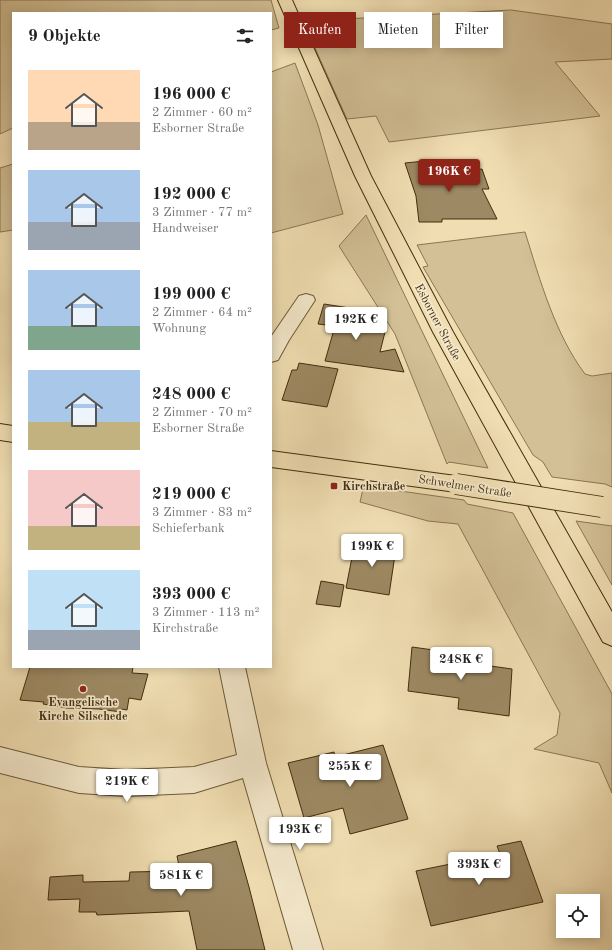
<!DOCTYPE html>
<html lang="de">
<meta charset="utf-8">
<style>
:root{--surface:#fff;--page:#f6f6f6;--text:#202124;--muted:#757577;--accent:#8f2418}
body{margin:0;font-family:"Old Standard TT",serif;background:var(--page);color:var(--text);height:100vh;display:flex;flex-direction:column;font-size:15px;white-space:nowrap}
*{box-sizing:border-box;margin:0}
p{font-size:13px;color:var(--muted)}
.icon{flex:none;width:22px;height:22px;fill:none;stroke:currentColor;stroke-width:2;stroke-linecap:round;stroke-linejoin:round}
.map{position:relative;flex:1;overflow:hidden}
.drawer{position:absolute;left:12px;top:12px;width:260px;height:656px;display:flex;flex-direction:column;background:var(--surface);border-radius:0px;box-shadow:0 2px 10px #0003}
.drawer>*{flex:none}
.banner{position:absolute;left:284px;top:12px;width:268px;height:36px;display:flex;gap:8px}
.buttons{position:absolute;left:556px;top:894px;display:grid;gap:8px}
.buttons a{display:grid;place-items:center;width:44px;height:44px;border-radius:0px;background:var(--surface);box-shadow:0 2px 10px #0003;font-size:20px}
.price{position:absolute;translate:-50% -34px;padding:0 9px;border-radius:4px;background:#fff;color:#222;font-size:13px;line-height:26px;filter:drop-shadow(0 1px 2px #0008)}
.price::after{content:'';position:absolute;left:50%;top:24px;width:12px;height:9px;margin-left:-6px;background:inherit;clip-path:polygon(0 0,100% 0,50% 100%)}
.price.on{background:var(--accent);color:#fff}
ul{padding:0;list-style:none}
li{display:flex;align-items:center;gap:12px;height:100px;padding:0 16px}
li span{display:grid;place-items:center;flex:none;width:112px;height:80px;border-radius:0px;color:#555}
li>.icon{margin-inline-start:auto}
span .icon{width:48px;height:48px;fill:#fffc;stroke-width:1}
li b{font-size:17px}
h2{display:flex;justify-content:space-between;align-items:center;height:48px;padding:0 16px;font-size:17px}
.chip{padding:0 14px;border-radius:0px;background:var(--surface);box-shadow:0 2px 10px #0003;font-size:14px;line-height:36px}
.chip.on{background:var(--accent);color:#fff}
.map>svg:first-child{display:block}
.green{fill:#d3c096;stroke:#8b7652}
.building{fill:#9d8963;stroke:#432d0d}
.lines{fill:none;stroke-linecap:round;stroke-linejoin:round}
.minor-casing{stroke:#6e5936;stroke-width:2}
.major-casing{stroke:#432d0d;stroke-width:2}
.minor{fill:#f5eacd;fill-rule:evenodd}
.major{fill:#f0deb2;fill-rule:evenodd}
.major-bridge-casing{stroke:#432d0d;stroke-width:22;stroke-linecap:butt}
.major-bridge{stroke:#f0deb2;stroke-width:20}
.poi-dot{fill:#8f2418;stroke:#f5eacd;stroke-width:1.5}
.labels{text-anchor:middle;stroke-width:3.5;stroke-linejoin:round;paint-order:stroke}
.street-label{font-size:12px;fill:#432d0d;stroke:#f5eacd}
.poi-label{font-size:12px;font-weight:bold;fill:#432d0d;stroke:#f5eacd;text-anchor:start}
</style>
<div class="map">
<svg width="612" height="950" viewBox="0 0 612 950">
<rect width="100%" height="100%" fill="#f0deb2"/>
<filter id="stains"><feTurbulence type="fractalNoise" baseFrequency=".005" numOctaves="4"/><feColorMatrix values="0 0 0 0 .2 0 0 0 0 .09 0 0 0 0 .02 0 0 0 .5 -.17"/></filter>
<radialGradient id="worn" r=".72"><stop offset=".6" stop-color="#630" stop-opacity="0"/><stop offset="1" stop-color="#630" stop-opacity=".3"/></radialGradient>
<path class="green" d="M0,0h271l8,28 -8,2v-17h-258v115l-13,6z
M511,10l101,14v35l-57,3 45,54 -211,26 -13,-26 -29,3 -42,-93 22,-6z
M295,63l23,62 25,89 -72,19v-161z
M13,164v66l-13,2v-64z
M366,215l122,253 -39,-6 -2,2 -52,-130 -56,-88z
M525,232c15,48 30,102 60,142l7,2 20,-3v114l-7,-3 -53,-7 -9,-15 -10,-7 -110,-188 5,-1 -11,-21z
M363,489l30,1 71,10 3,4 46,9 99,181v99l-13,-30 -65,-14 23,-14 3,-22 -102,-189 -30,-3 -68,-19z
M576,521l36,5v59z"/>
<path class="building" d="M435,160l1,3h7l4,10 35,-4 7,20h-7l15,30h-55v3h-23l-3,-26 -11,-33z
M324,304l32,5 -2,9h3l-2,7 27,4v2l3,1 -5,20 15,-3 9,23 -79,-11 10,-35 -17,-2z
M299,363l39,6 -11,38 -45,-7 10,-30h5z
M355,542l41,6 -7,47 -43,-7z
M321,581l23,4 -4,22 -24,-3z
M412,647l50,7v8l50,7 -3,47 -51,-7 1,-11 -51,-7z
M30,667h103l-1,6 16,1 -7,26 -12,-2 -2,12 -5,-1 -1,3 -22,-3 -32,-1 -24,-4 1,-2 -24,-2z
M383,745l25,74 -58,15 -7,-26 -39,10 -16,-55 46,-11 1,5z
M236,841l13,46 16,63h-68l-8,-39 -92,4 -1,-3h-17l1,-13 -32,1 2,-23 33,-2v7l46,-1 1,-9 50,-1 -3,-15z
M521,841l22,61 -112,24 -15,-55 84,-17 -3,-8z"/>
<g class="lines">
<g class="minor-casing">
<path id="minor" d="M306,294l7,2 2,4 -26,40 -11,20 -7,2v-25l28,-41z
M219,667h26l21,96 57,187h-30l-50,-172 -49,15 -68,3 -47,-3 -79,-20v-26l79,20 47,3 68,-3 43,-12z"/>
</g>
<g class="major-casing">
<path id="major" d="M278,0h14l79,176 82,156 159,280v34l-9,-4 -170,-310 -78,-156z
M0,424l13,2v16l-13,-2z
M271,451l185,25 8,2 3,6 -3,6 -8,2 -185,-25z"/>
</g>
<use href="#minor" class="minor"/>
<use href="#major" class="major"/>
<g class="major-bridge-casing">
<path id="major-bridge" d="M456,484l146,23"/>
</g>
<use href="#major-bridge" class="major-bridge"/>
</g>
<g class="poi-dot">
<rect x="330" y="482" width="8" height="8" rx="2"/>
<circle cx="83" cy="689" r="4"/>
</g>
<g class="labels">
<g class="street-label">
<text transform="translate(438 322) rotate(62)" y="4">Esborner Straße</text>
<text transform="translate(465 486) rotate(9)" y="4">Schwelmer Straße</text>
</g>
<g class="poi-label">
<text x="342" y="490">Kirchstraße</text>
<text x="83" y="706" text-anchor="middle">Evangelische<tspan x="83" dy="14">Kirche Silschede</tspan></text>
</g>
</g>
<rect width="100%" height="100%" filter="url(#stains)"/>
<rect width="100%" height="100%" fill="url(#worn)"/>
</svg>
<div class="buttons">
<a><svg class="icon" aria-label="locate" viewBox="0 0 24 24"><circle cx="12" cy="12" r="6"/><path d="M12 2v4M12 18v4M2 12h4M18 12h4"/></svg></a>
</div>
<b class="price on" style="left:449px;top:193px">196K €</b>
<b class="price" style="left:356px;top:341px">192K €</b>
<b class="price" style="left:372px;top:568px">199K €</b>
<b class="price" style="left:461px;top:681px">248K €</b>
<b class="price" style="left:350px;top:788px">255K €</b>
<b class="price" style="left:127px;top:803px">219K €</b>
<b class="price" style="left:300px;top:851px">193K €</b>
<b class="price" style="left:479px;top:886px">393K €</b>
<b class="price" style="left:181px;top:897px">581K €</b>
<div class="banner">
<a class="chip on">Kaufen</a>
<a class="chip">Mieten</a>
<a class="chip">Filter</a>
</div>
<section class="drawer">
<h2>9 Objekte<svg class="icon" aria-label="filters" viewBox="0 0 24 24"><path d="M4 7h16M4 17h16"/><circle cx="9" cy="7" r="2"/><circle cx="15" cy="17" r="2"/></svg></h2>
<ul>
<li><span style="background:linear-gradient(#ffd9b3 65%,#b9a48a 0)"><svg class="icon" aria-label="home" viewBox="0 0 24 24"><path d="M3 11l9-7 9 7M6 9v11h12V9"/></svg></span><div><b>196 000 €</b><p>2 Zimmer · 60 m²</p><p>Esborner Straße</p></div></li>
<li><span style="background:linear-gradient(#a9c7e8 65%,#9aa5b1 0)"><svg class="icon" aria-label="home" viewBox="0 0 24 24"><path d="M3 11l9-7 9 7M6 9v11h12V9"/></svg></span><div><b>192 000 €</b><p>3 Zimmer · 77 m²</p><p>Handweiser</p></div></li>
<li><span style="background:linear-gradient(#a9c7e8 70%,#7fa58c 0)"><svg class="icon" aria-label="home" viewBox="0 0 24 24"><path d="M3 11l9-7 9 7M6 9v11h12V9"/></svg></span><div><b>199 000 €</b><p>2 Zimmer · 64 m²</p><p>Wohnung</p></div></li>
<li><span style="background:linear-gradient(#a9c7e8 65%,#c2b280 0)"><svg class="icon" aria-label="home" viewBox="0 0 24 24"><path d="M3 11l9-7 9 7M6 9v11h12V9"/></svg></span><div><b>248 000 €</b><p>2 Zimmer · 70 m²</p><p>Esborner Straße</p></div></li>
<li><span style="background:linear-gradient(#f6c9c9 70%,#c2b280 0)"><svg class="icon" aria-label="home" viewBox="0 0 24 24"><path d="M3 11l9-7 9 7M6 9v11h12V9"/></svg></span><div><b>219 000 €</b><p>3 Zimmer · 83 m²</p><p>Schieferbank</p></div></li>
<li><span style="background:linear-gradient(#bfe0f5 75%,#9aa5b1 0)"><svg class="icon" aria-label="home" viewBox="0 0 24 24"><path d="M3 11l9-7 9 7M6 9v11h12V9"/></svg></span><div><b>393 000 €</b><p>3 Zimmer · 113 m²</p><p>Kirchstraße</p></div></li>
</ul>
</section>
</div>
